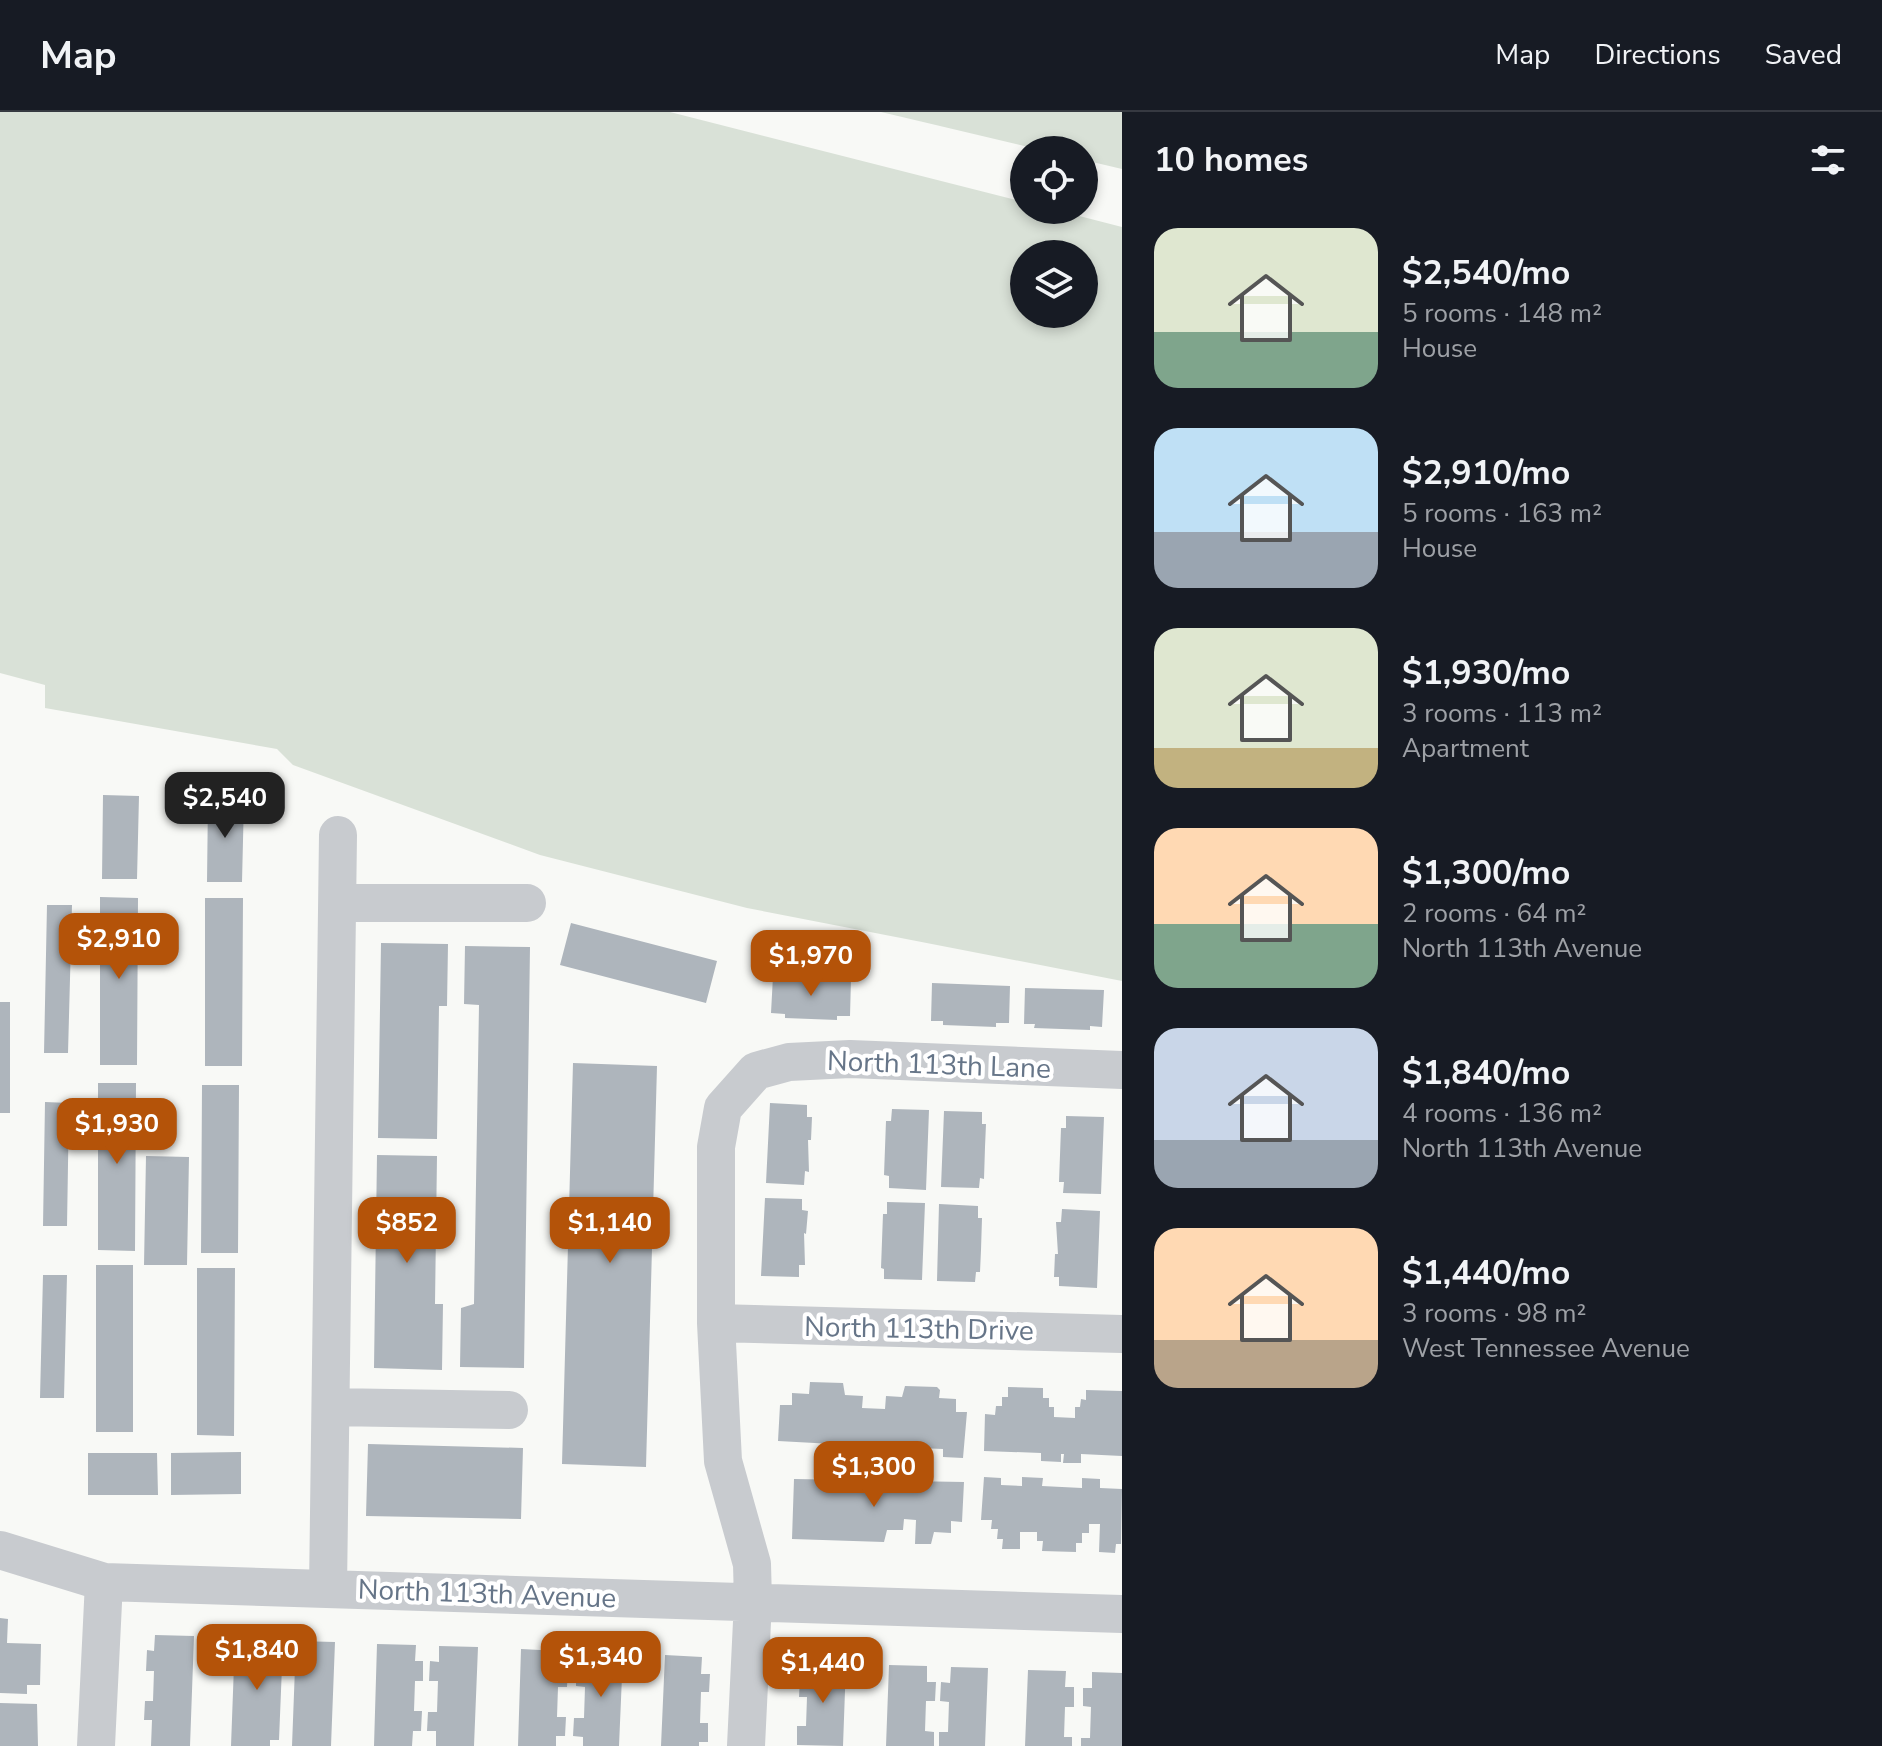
<!DOCTYPE html>
<meta charset="utf-8">
<style>
:root{--surface:#171b24;--page:#242831;--text:#f1f3f6;--muted:#9ea1a6;--line:#363941;--accent:#b45309}
body{margin:0;font-family:"Nunito Sans",sans-serif;background:var(--page);color:var(--text);height:100vh;display:flex;flex-direction:column;font-size:30px;white-space:nowrap}
*{box-sizing:border-box;margin:0}
p{font-size:26px;color:var(--muted)}
.icon{flex:none;width:44px;height:44px;fill:none;stroke:currentColor;stroke-width:2;stroke-linecap:round;stroke-linejoin:round}
.map{position:relative;flex:1;overflow:hidden}
.panel{display:flex;flex-direction:column;background:var(--surface);width:760px}
.panel>*{flex:none}
.buttons{position:absolute;left:1010px;top:24px;display:grid;gap:16px}
.buttons a{display:grid;place-items:center;width:88px;height:88px;border-radius:50%;background:var(--surface);box-shadow:0 4px 12px #0003;font-size:40px}
.price{position:absolute;translate:-50% -68px;padding:0 18px;border-radius:16px;background:var(--accent);color:#fff;font-size:26px;line-height:52px;filter:drop-shadow(0 2px 4px #0008)}
.price::after{content:'';position:absolute;left:50%;top:48px;width:24px;height:18px;margin-left:-12px;background:inherit;clip-path:polygon(0 0,100% 0,50% 100%)}
.price.current{background:#222;color:#fff}
ul{padding:0;list-style:none}
li{display:flex;align-items:center;gap:24px;height:200px;padding:0 32px}
li span{display:grid;place-items:center;flex:none;width:224px;height:160px;border-radius:24px;color:#555}
li>.icon{margin-inline-start:auto}
span .icon{width:96px;height:96px;fill:#fffc;stroke-width:1}
li b{font-size:34px}
h2{display:flex;justify-content:space-between;align-items:center;height:96px;padding:0 32px;font-size:34px}
header{display:flex;align-items:center;gap:48px;box-sizing:border-box;height:112px;padding:0 40px;background:var(--surface);border-bottom:2px solid var(--line)}
header strong{font-size:38px}
nav{display:flex;gap:44px;margin-inline-start:auto;font-size:28px}
main{display:flex;flex:1;min-height:0}
.map>svg:first-child{display:block}
.green{fill:#d9e1d7;fill-rule:evenodd}
.building{fill:#aeb5bc}
.lines{fill:none;stroke-linecap:round;stroke-linejoin:round}
.minor{stroke:#c8cbcf;stroke-width:38}
.labels{text-anchor:middle;stroke-width:8;stroke-linejoin:round;paint-order:stroke}
.street-label{font-size:28px;fill:#667588;stroke:#fff}
</style>
<header>
<strong>Map</strong>
<nav><a>Map</a><a>Directions</a><a>Saved</a></nav>
</header>
<main>
<div class="map">
<svg width="1122" height="1634" viewBox="0 0 1122 1634">
<rect width="100%" height="100%" fill="#f8f9f6"/>
<path class="green" d="M0,0h670l354,90v8h32l66,17v754l-375,-73 -207,-53 -247,-90 -16,-16 -232,-41v-23l-45,-12zM1024,142h60v60h-60z
M881,0h241v57l-38,-9v-10h-43z"/>
<path class="building" d="M103,683l36,1 -2,83h-35z
M208,687h36l-2,83h-35z
M100,785l38,1 -1,167h-37z
M205,786h38l-1,168h-37z
M47,793h25l-4,148h-24z
M571,811l146,38 -11,42 -146,-38z
M381,831l67,1 -1,62h-8l-2,133 -59,-1z
M465,834l65,1 -6,421 -64,-1 1,-59 13,-4 5,-299 -15,-1z
M773,864l78,3 -1,37h-13v4l-52,-2v-4l-14,-1z
M932,871l78,3 -1,37h-13v4l-53,-2v-4h-12z
M1025,876l79,2 -2,37 -12,-1v4l-56,-2 1,-4h-11z
M0,890h10v111h-10z
M573,951l84,3 -11,401 -84,-3z
M98,971h38l-1,168 -37,-1z
M202,973h37l-1,168h-37z
M45,990l24,1 -2,123h-24z
M770,991l37,2v12h5l-1,23h-3l1,32 -4,-1 -1,14 -38,-2z
M892,997l37,1 -3,80 -37,-2v-12l-5,-1 2,-54h5z
M944,999l38,1v12h4l-1,23 -1,32 -4,-1 -1,10 -38,-1z
M1066,1004l38,1 -3,77 -38,-1 1,-11h-5l2,-54h5z
M377,1043l60,1 -2,148h8l-1,66 -68,-2z
M146,1044l43,1 -2,108h-43z
M765,1086l37,1v11l6,1 -2,23 -2,-1 1,32h-6v12l-38,-1z
M887,1090l38,1 -3,77 -38,-1v-10l-3,-1 2,-54h4z
M939,1092l39,2v12h4l-1,32 -1,22h-4l-1,10 -38,-1z
M1062,1097l38,2 -3,77 -38,-2v-9h-5l1,-23h3l-2,-32h5z
M96,1153h37v167h-37z
M197,1156h38l-1,168 -37,-1z
M43,1163h24l-3,123h-24z
M810,1270l33,1 2,12 18,1 -1,12 23,1 1,-13 16,1 3,-11 32,1 3,3 -1,8 17,1v13h11l-4,46 -20,-1v-8l-48,-2v11l-23,-1 1,-11h-3v11l-38,-2 1,-11 -55,-3 2,-36h12v-12l17,1z
M1008,1275l35,1v10h6v9h5v10l21,1v-11h5l1,-8 5,1v-10l36,1v65l-41,-2v9h-18l1,-9h-3v8l-20,-1v-8l-57,-2 1,-37 10,1 1,-9h6v-9h6z
M368,1332l155,4 -2,71 -155,-3z
M241,1340v42l-70,1v-42z
M88,1341h69l1,42h-70z
M984,1365l17,1v7l21,1v-9l21,1 -1,8 40,2v-10l18,1v9l22,1 -1,55h-5l-1,9 -16,-1 1,-28h-11v9h-7v10h-6v9l-34,-1 1,-10h-6v-9h-17v17h-18l1,-10h-6l1,-10h-7l1,-9h-11z
M794,1367l170,3 -2,40 -11,-1v12l-17,-1 -3,12h-16l1,-24 -12,-1 -1,11h-16l-3,12 -92,-3z
M0,1506l8,1 -1,24 34,1 -1,41h-13v9l-27,-1z
M155,1523l39,1 -4,110h-39l1,-26h-8l1,-19h8l1,-30h-8l1,-21 7,1z
M235,1526l39,1v3h9l-4,98h-9v6h-39z
M296,1529l39,1 -4,104h-39z
M377,1532l39,1 -1,16h8v20h-8l-1,30h8l-1,20h-8l-1,15h-38z
M439,1534l39,1 -4,99h-38v-15h-9l1,-19h9l1,-31h-9l1,-20 9,1z
M521,1537l38,2v16h9l-1,20h-9l-1,30h9l-1,19h-9v10h-38z
M586,1540l37,1 -4,93h-36v-9l-10,-1 1,-18h10l1,-31 -9,-1v-18h10z
M665,1543l37,2 -1,17h9l-1,18h-8l-1,31h8v19h-9v4h-38z
M808,1550l38,1 -3,83 -46,-1v-19h9l1,-29h-8l1,-19h7z
M889,1553l38,1v16h9l-1,19h-9l-1,30 9,1v14h-48z
M951,1555l37,1 -3,78h-46v-14h9l1,-30 -9,-1 1,-19 9,1z
M1028,1558l38,1 -1,16h9v20h-9l-1,30h8v9h-47z
M1092,1560l30,1v73h-41v-8h9l1,-31 -8,-1v-18h9z
M0,1591l37,1 1,42h-38z"/>
<g class="lines">
<path class="minor" d="M338,791h189
M716,1211l406,11
M332,1295l177,3
M0,1438l104,32 1018,32
M328,1477l10,-754
M96,1634l8,-164
M746,1634l7,-145 -1,-37 -29,-103 -7,-138v-176l7,-39 33,-37 33,-9 61,-3 272,11"/>
</g>
<g class="labels">
<g class="street-label">
<text transform="translate(939 952) rotate(2)" y="10">North 113th Lane</text>
<text transform="translate(919 1216) rotate(1)" y="10">North 113th Drive</text>
<text transform="translate(487 1481) rotate(2)" y="10">North 113th Avenue</text>
</g>
</g>
</svg>
<div class="buttons">
<a><svg class="icon" aria-label="locate" viewBox="0 0 24 24"><circle cx="12" cy="12" r="6"/><path d="M12 2v4M12 18v4M2 12h4M18 12h4"/></svg></a>
<a><svg class="icon" aria-label="layers" viewBox="0 0 24 24"><path d="M12 4l9 5-9 5-9-5zM3 14l9 5 9-5"/></svg></a>
</div>
<b class="price current" style="left:225px;top:728px">$2,540</b>
<b class="price" style="left:119px;top:869px">$2,910</b>
<b class="price" style="left:811px;top:886px">$1,970</b>
<b class="price" style="left:117px;top:1054px">$1,930</b>
<b class="price" style="left:407px;top:1153px">$852</b>
<b class="price" style="left:610px;top:1153px">$1,140</b>
<b class="price" style="left:874px;top:1397px">$1,300</b>
<b class="price" style="left:257px;top:1580px">$1,840</b>
<b class="price" style="left:601px;top:1587px">$1,340</b>
<b class="price" style="left:823px;top:1593px">$1,440</b>
</div>
<section class="panel">
<h2>10 homes<svg class="icon" aria-label="filters" viewBox="0 0 24 24"><path d="M4 7h16M4 17h16"/><circle cx="9" cy="7" r="2"/><circle cx="15" cy="17" r="2"/></svg></h2>
<ul>
<li><span style="background:linear-gradient(#dfe7d0 65%,#7fa58c 0)"><svg class="icon" aria-label="home" viewBox="0 0 24 24"><path d="M3 11l9-7 9 7M6 9v11h12V9"/></svg></span><div><b>$2,540/mo</b><p>5 rooms · 148 m²</p><p>House</p></div></li>
<li><span style="background:linear-gradient(#bfe0f5 65%,#9aa5b1 0)"><svg class="icon" aria-label="home" viewBox="0 0 24 24"><path d="M3 11l9-7 9 7M6 9v11h12V9"/></svg></span><div><b>$2,910/mo</b><p>5 rooms · 163 m²</p><p>House</p></div></li>
<li><span style="background:linear-gradient(#dfe7d0 75%,#c2b280 0)"><svg class="icon" aria-label="home" viewBox="0 0 24 24"><path d="M3 11l9-7 9 7M6 9v11h12V9"/></svg></span><div><b>$1,930/mo</b><p>3 rooms · 113 m²</p><p>Apartment</p></div></li>
<li><span style="background:linear-gradient(#ffd9b3 60%,#7fa58c 0)"><svg class="icon" aria-label="home" viewBox="0 0 24 24"><path d="M3 11l9-7 9 7M6 9v11h12V9"/></svg></span><div><b>$1,300/mo</b><p>2 rooms · 64 m²</p><p>North 113th Avenue</p></div></li>
<li><span style="background:linear-gradient(#c9d6e8 70%,#9aa5b1 0)"><svg class="icon" aria-label="home" viewBox="0 0 24 24"><path d="M3 11l9-7 9 7M6 9v11h12V9"/></svg></span><div><b>$1,840/mo</b><p>4 rooms · 136 m²</p><p>North 113th Avenue</p></div></li>
<li><span style="background:linear-gradient(#ffd9b3 70%,#b9a48a 0)"><svg class="icon" aria-label="home" viewBox="0 0 24 24"><path d="M3 11l9-7 9 7M6 9v11h12V9"/></svg></span><div><b>$1,440/mo</b><p>3 rooms · 98 m²</p><p>West Tennessee Avenue</p></div></li>
</ul>
</section>
</main>
